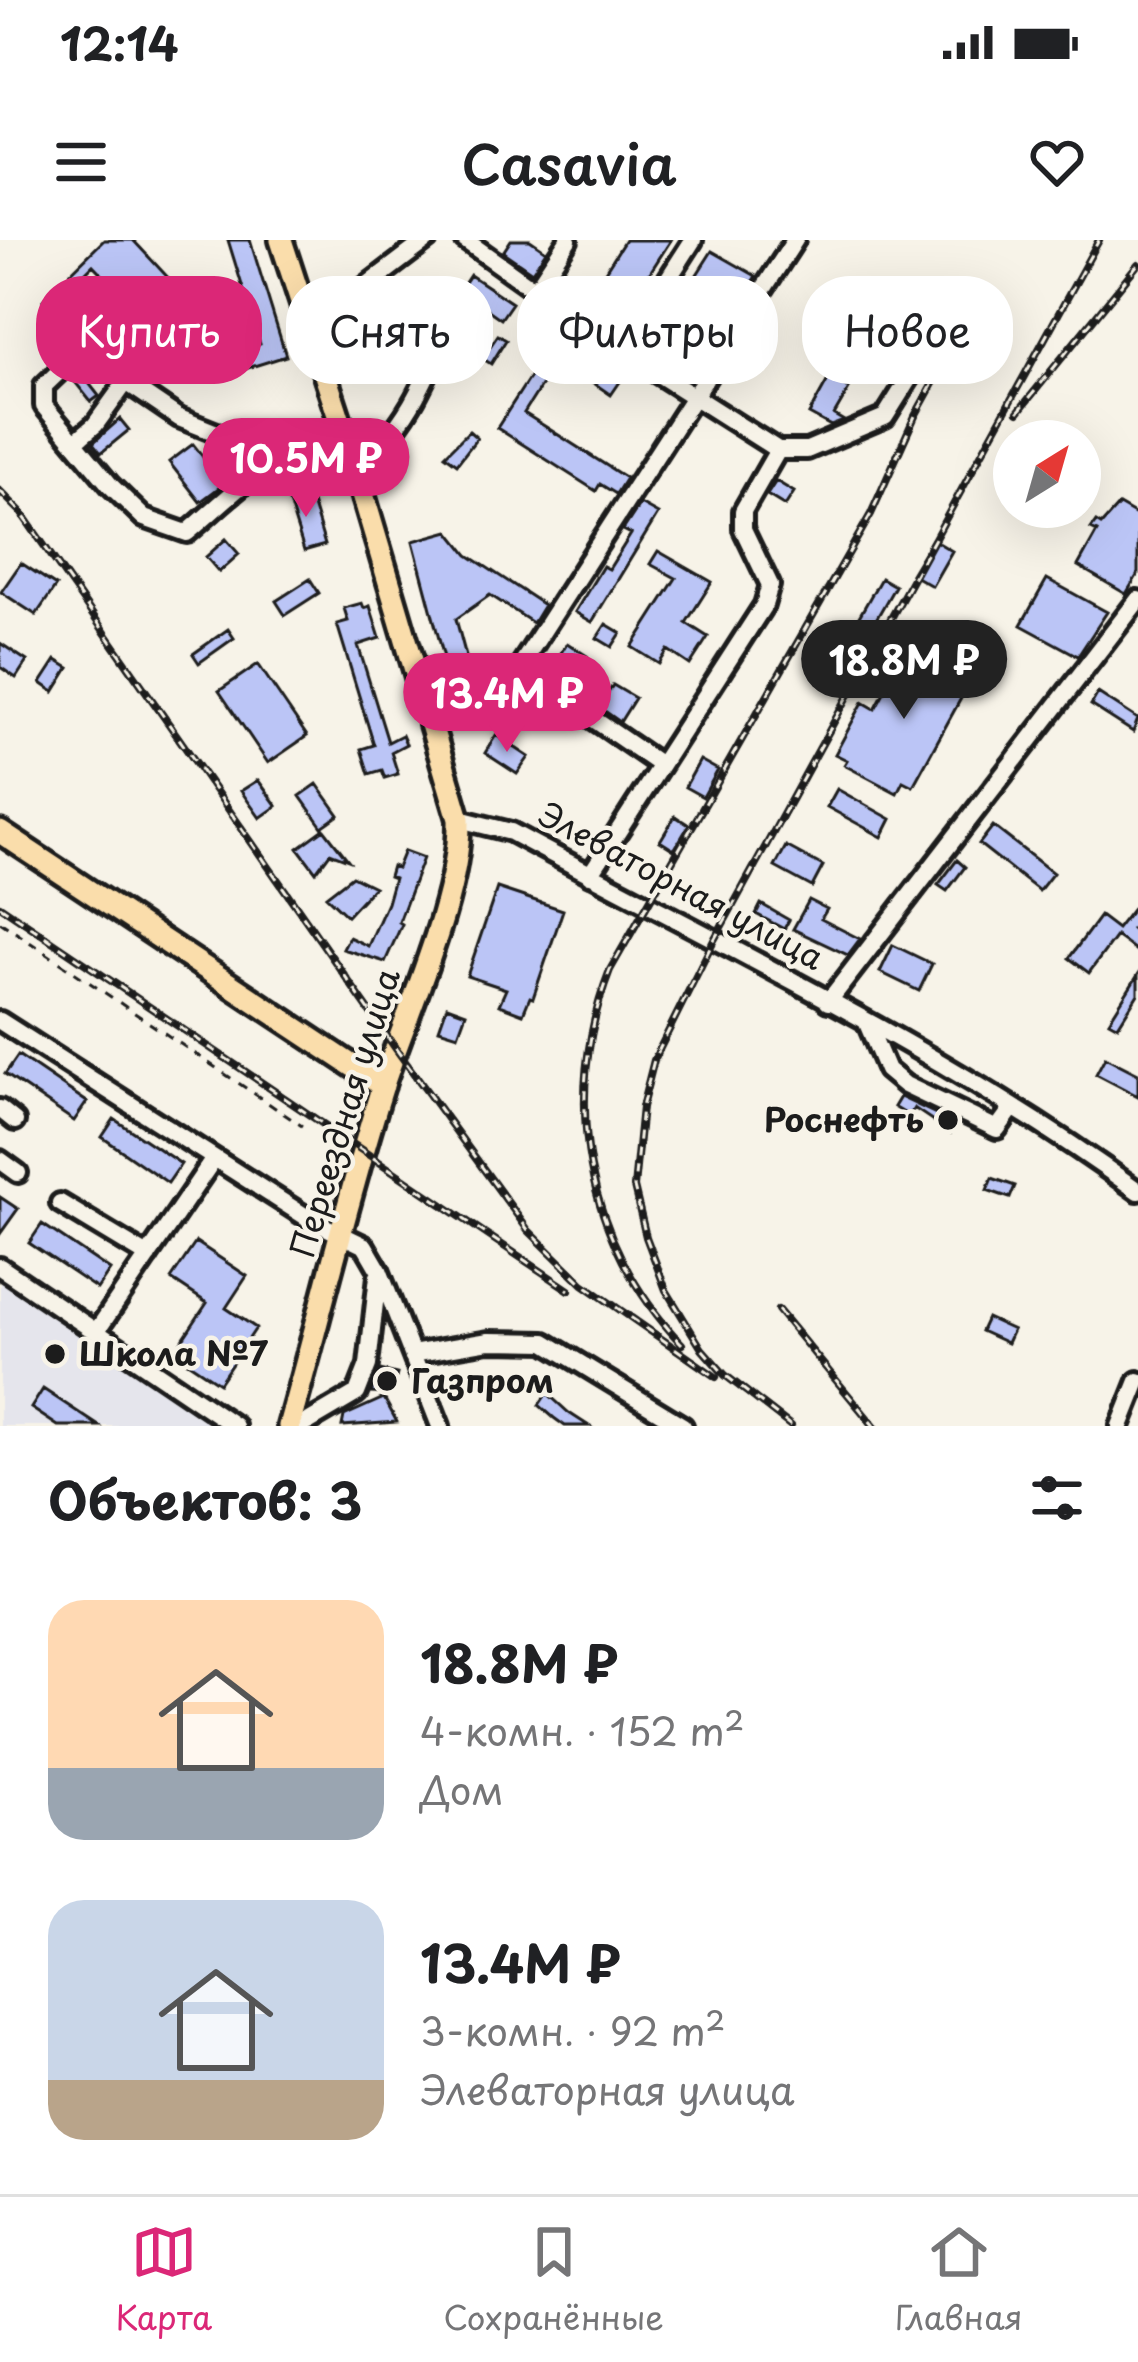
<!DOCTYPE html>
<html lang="ru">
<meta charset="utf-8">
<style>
:root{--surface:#fff;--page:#f6f6f6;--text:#202124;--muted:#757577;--line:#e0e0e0;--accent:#db2777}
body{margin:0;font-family:"Playpen Sans",sans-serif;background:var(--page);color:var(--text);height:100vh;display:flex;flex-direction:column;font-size:45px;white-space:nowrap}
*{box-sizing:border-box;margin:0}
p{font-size:39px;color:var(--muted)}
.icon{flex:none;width:66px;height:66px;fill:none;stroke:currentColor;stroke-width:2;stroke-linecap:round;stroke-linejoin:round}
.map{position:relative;height:1186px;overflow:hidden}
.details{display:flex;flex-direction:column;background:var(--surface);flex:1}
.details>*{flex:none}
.hud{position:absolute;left:36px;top:36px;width:1068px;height:108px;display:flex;gap:24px}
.needle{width:78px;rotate:37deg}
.fabs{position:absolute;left:993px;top:180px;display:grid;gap:24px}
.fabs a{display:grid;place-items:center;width:108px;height:108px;border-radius:50%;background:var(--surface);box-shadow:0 12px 48px #0002;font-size:60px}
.price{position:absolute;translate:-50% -102px;padding:0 27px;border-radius:42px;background:var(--accent);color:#fff;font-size:39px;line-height:78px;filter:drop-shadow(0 3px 6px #0008)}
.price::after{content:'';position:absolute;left:50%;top:72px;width:36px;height:27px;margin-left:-18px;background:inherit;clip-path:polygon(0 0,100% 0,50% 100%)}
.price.active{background:#222;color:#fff}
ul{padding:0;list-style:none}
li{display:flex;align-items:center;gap:36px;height:300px;padding:0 48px}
li span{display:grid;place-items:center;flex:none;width:336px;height:240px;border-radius:36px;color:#555}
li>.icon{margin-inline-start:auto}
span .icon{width:144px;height:144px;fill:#fffc;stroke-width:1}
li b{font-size:51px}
h2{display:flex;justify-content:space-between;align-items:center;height:144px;padding:0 48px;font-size:51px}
.tag{padding:0 42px;border-radius:48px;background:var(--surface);box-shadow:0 12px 48px #0002;font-size:42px;line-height:108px}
.tag.active{background:var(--accent);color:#fff}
.status{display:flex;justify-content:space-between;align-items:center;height:84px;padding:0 60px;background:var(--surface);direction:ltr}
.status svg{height:33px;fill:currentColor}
header{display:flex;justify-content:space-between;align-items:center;height:156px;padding:0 48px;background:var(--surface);font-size:54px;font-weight:600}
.tabs{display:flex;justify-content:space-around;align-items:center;height:168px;border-top:3px solid var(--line);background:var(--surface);font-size:33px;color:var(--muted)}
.tabs a{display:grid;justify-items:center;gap:6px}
.tabs .active{color:var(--accent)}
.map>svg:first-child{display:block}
.built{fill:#e5e5ec}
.building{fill:#bbc5f6;stroke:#1c1c1c;stroke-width:3}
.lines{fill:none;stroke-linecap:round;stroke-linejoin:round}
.minor-casing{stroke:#1c1c1c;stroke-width:26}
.major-casing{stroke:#1c1c1c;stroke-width:30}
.path{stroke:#1c1c1c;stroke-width:3;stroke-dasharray:9 9;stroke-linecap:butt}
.minor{stroke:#f7f3e8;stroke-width:16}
.major{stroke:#faddab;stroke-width:21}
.rail-casing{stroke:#1c1c1c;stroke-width:8}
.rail{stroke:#f7f3e8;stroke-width:3;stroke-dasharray:9;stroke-linecap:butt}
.poi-dot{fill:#1c1c1c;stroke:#f7f3e8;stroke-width:4.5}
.labels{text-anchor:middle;stroke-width:9;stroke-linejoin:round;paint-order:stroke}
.street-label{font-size:33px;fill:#1c1c1c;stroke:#f7f3e8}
.poi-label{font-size:33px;font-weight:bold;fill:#1c1c1c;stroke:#f7f3e8;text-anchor:start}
</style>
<div class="status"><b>12:14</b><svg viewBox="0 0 49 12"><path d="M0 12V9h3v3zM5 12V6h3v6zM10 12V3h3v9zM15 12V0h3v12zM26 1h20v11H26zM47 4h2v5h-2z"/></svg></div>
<header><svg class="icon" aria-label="menu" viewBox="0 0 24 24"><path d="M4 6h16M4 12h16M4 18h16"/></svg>Casavia<svg class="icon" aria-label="heart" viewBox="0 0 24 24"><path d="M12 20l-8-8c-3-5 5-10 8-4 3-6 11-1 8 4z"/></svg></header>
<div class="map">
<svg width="1138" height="1186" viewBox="0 0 1138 1186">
<rect width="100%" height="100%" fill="#f7f3e8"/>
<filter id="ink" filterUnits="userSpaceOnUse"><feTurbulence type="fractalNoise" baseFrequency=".00833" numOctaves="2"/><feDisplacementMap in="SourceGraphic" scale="24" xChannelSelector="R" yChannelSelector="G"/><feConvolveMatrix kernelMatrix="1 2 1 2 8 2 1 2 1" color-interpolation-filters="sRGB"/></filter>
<g filter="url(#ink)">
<path class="built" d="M0,1042l221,144h-221z"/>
<path class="building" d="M104,0h29l41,44 -33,31 -48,-50 -7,7 55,74 -7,5 -49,-66 -30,28 -12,-13z
M228,0h22l36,116 -48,15 -6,-19 28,-8 -9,-30 -38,12 -4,-12 36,-19z
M511,0h19l16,11 -14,21 -29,-20z
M625,0h46l-60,93 -32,-21z
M712,11l44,25 -66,103 -26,-16 10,-15 -17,-11z
M470,35l42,28 -11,16 -41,-29z
M410,77l21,16 -9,14 -22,-17z
M194,79l11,17 -44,28 -5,-8 34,-22 -5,-9z
M498,95l8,5 -15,24 -9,-6z
M597,113l29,20 -15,22 -29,-20z
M91,119l12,11 -15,12 11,14 -8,6 -20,-25z
M531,135l12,8 -19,30 102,65 -10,16 -16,-10 -4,7 -99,-63z
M829,138l20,11 -15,26 10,6 -13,5 -22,-12z
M120,179l9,11 -28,23 -8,-10z
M469,191l8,7 -20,26 -12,-9z
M193,204l31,40 -24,18 -31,-40z
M776,241l18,11 -9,14 -18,-11z
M308,249l17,56 -21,6 -17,-55z
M640,264l18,10 -66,108 -17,-10 28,-46 6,3 22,-35 -8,-4z
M1119,265l19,11v58l-12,20 -48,-28 19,-34 -6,-3 5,-7 5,3z
M449,291l19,24 76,50 -11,18 -43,-28 -34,24 26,98 -21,5 -48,-181z
M226,299l13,15 -20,18 -13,-15z
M932,299l20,12 -20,35 -21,-12z
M658,311l54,31 -26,41 22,14 -18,28 -22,-15 -9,14 -27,-17 44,-69 -26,-14z
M21,323l35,23 -20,29 -35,-23z
M881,338l14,8 -25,44 -14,-8z
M310,339l9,14 -34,22 -9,-14z
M1047,339l60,33 -29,44 -57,-31z
M362,363l2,5 6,-2 10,32 -22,7 30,97 14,-7 4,9 -15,8 7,22 -13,4 -3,-8 -13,4 -8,-25 13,-4 -37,-121 11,-3 -4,-13z
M606,384l15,9 -9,14 -15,-9z
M228,389l6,9 -35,25 -6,-9z
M0,403l27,18 -11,17 -16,-11z
M567,403l20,13 -13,21 -20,-13z
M909,406l62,34 -58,106 -10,-5 -6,12 -53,-28 3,-5 -12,-6 28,-52 12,7z
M56,420l13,8 -15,24 -13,-9z
M258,424l49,72 -39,27 -49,-72z
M613,445l22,13 -15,24 -21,-15z
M1098,453l40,26 -5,13 -42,-27z
M496,495l33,22 -12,17 -32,-21z
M700,520l18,10 -15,27 -18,-10z
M258,540l19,26 -17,12 -19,-27z
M317,544l22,31 -17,12 -22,-31z
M837,549l54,30 -9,18 -55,-30z
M675,576l14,9 -15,25 -14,-9z
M993,586l60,47 -14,18 -60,-47z
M324,589l24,31 -18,-7 -14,19 -18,-24z
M786,606l37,20 -11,21 -37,-20z
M404,611l19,7 -24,64 3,2 -17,38 -42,-13 6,-12 19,9 19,-43 7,-25 -5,-2 3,-10 5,2z
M957,620l8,7 -18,24 -9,-6z
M352,636l22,11 -27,29 -21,-20z
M497,648l66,22 -30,88 -3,-1 -7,17 -24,-9 7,-16 -39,-13z
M809,660l18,9 -6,10 39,20 -12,16 -55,-26z
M1138,662v19l-6,8 6,5v18l-22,-16 -27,37 -20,-15 31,-42 17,13z
M761,664l28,16 -5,9 -28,-15z
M893,705l39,19 -13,27 -39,-19z
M1138,735v19l-20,32 -9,-5z
M447,766l19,7 -8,22 -19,-6z
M18,815l69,47 -13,19 -69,-47z
M1105,817l33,17v22l-42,-22z
M900,857l57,27 -6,9 -37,-25 -5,8 -15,-9z
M114,879l67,45 -13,19 -66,-46z
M992,938l23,8 -5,12 -23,-8z
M0,957l18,12 -18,25z
M42,984l68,46 -13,19 -68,-46z
M196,1002l51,34 -21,32 30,20 -37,55 -33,-22 7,-11 -12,-8 26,-39 -36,-24z
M987,1078l26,12 -6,13 -26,-12z
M380,1130l17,4 -5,20 -21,-1z
M43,1149l56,37h-41l-27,-18z
M547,1153l22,20 20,13h-24l-11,-8 -15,-13z
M384,1158l13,24 -55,4 2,-10z"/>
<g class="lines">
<g class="minor-casing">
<path id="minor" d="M465,0l70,50 33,-50
M693,0l-71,111 156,99h29l78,-33 42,-67
M306,77l55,-27 66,-50
M126,142l53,36 98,39
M76,201l19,-16 31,-43 -14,-21 -21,-20 -47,45v20l66,79 34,33 43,15c52,-44 89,-87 158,-97
M355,227c51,-34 74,-95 97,-150
M659,524l-140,-96 276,-428
M459,579l52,13c211,114 432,217 627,359
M590,635l174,-270 6,-20 -27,-56v-18l35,-61
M828,762l310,-402
M0,781l311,199 54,26 14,24 61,156
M867,783l20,47 18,15 92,44 16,-22
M0,869l15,12
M0,920l18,13
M60,963l88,53
M0,1027l235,159
M96,1092l117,-172
M412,1114l77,-13 56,1 138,84
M301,1186l56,-33 11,-28 10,-89
M1120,1186l18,-45"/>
</g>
<g class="major-casing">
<path id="major" d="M281,0l74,227 104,352c2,77 -50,187 -75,263 -36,113 -63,230 -95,344
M0,592l383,254"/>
</g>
<path class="path" d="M0,682l302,204"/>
<use href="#minor" class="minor"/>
<use href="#major" class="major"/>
<g class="rail-casing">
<path id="rail" d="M1018,172l120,-148
M0,251l20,20 376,538 132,181 55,54 133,93
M0,666l569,384
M778,1070l96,116
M682,1104c-97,-101 -122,-246 -72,-374l261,-456 44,-98 56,-101
M791,1186l-66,-51 -23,-26 -36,-59 -20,-53 -12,-50 8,-80 12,-47 60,-120 385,-700"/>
</g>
<use href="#rail" class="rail"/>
</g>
</g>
<g class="poi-dot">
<circle cx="948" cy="880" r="12"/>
<circle cx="55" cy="1114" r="12"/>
<circle cx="387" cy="1141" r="12"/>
</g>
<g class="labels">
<g class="street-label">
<text transform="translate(681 646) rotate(28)" y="12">Элеваторная улица</text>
<text transform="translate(345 873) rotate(-73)" y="12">Переездная улица</text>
</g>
<g class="poi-label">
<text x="924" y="892" text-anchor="end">Роснефть</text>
<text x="79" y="1126">Школа №7</text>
<text x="411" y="1153">Газпром</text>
</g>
</g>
</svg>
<div class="fabs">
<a><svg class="needle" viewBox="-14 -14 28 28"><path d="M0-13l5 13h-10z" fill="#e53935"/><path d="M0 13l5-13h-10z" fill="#757577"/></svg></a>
</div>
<b class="price" style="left:306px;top:280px">10.5M ₽</b>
<b class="price active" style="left:904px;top:482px">18.8M ₽</b>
<b class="price" style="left:507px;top:515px">13.4M ₽</b>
<div class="hud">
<a class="tag active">Купить</a>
<a class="tag">Снять</a>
<a class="tag">Фильтры</a>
<a class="tag">Новое</a>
</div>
</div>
<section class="details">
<h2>Объектов: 3<svg class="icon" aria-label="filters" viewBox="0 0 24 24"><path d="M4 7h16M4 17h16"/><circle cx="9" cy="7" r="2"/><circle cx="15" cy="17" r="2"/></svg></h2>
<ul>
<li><span style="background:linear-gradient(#ffd9b3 70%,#9aa5b1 0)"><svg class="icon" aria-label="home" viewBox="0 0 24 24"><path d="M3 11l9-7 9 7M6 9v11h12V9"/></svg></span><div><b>18.8M ₽</b><p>4-комн. · 152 m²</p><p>Дом</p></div></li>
<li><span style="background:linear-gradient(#c9d6e8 75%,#b9a48a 0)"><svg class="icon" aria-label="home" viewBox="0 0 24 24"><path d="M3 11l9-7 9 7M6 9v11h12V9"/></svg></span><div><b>13.4M ₽</b><p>3-комн. · 92 m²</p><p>Элеваторная улица</p></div></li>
</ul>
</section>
<nav class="tabs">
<a class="active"><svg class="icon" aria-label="map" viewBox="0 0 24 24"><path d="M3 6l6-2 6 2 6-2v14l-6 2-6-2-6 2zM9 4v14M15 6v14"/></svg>Карта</a>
<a><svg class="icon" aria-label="saved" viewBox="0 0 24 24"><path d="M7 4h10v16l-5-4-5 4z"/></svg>Сохранённые</a>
<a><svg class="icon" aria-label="home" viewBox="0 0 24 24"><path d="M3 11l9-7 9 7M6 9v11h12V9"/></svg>Главная</a>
</nav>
